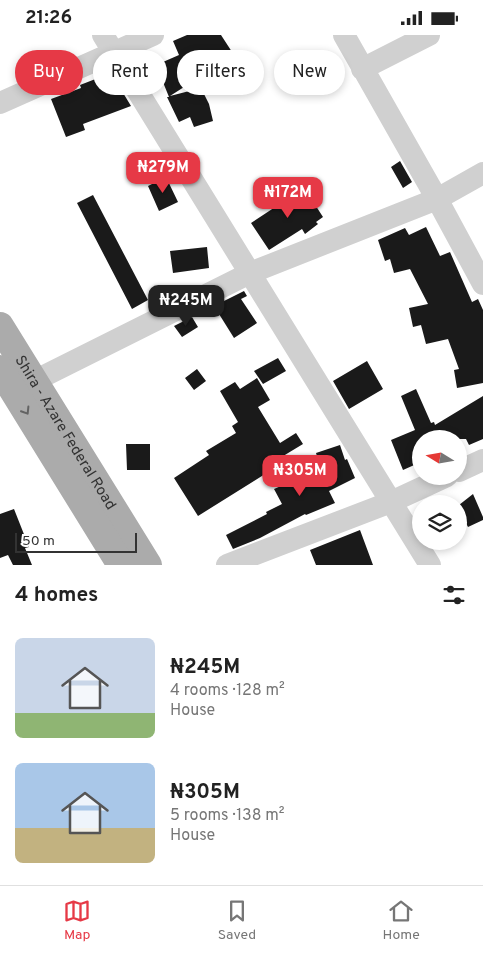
<!DOCTYPE html>
<meta charset="utf-8">
<style>
:root{--surface:#fff;--page:#f2f2f2;--text:#222;--muted:#767676;--line:#e0e0e0;--accent:#e63946}
body{margin:0;font-family:Overpass,sans-serif;background:var(--page);color:var(--text);height:100vh;display:flex;flex-direction:column;font-size:19px;white-space:nowrap}
*{box-sizing:border-box;margin:0}
p{font-size:16px;color:var(--muted)}
.icon{flex:none;width:28px;height:28px;fill:none;stroke:currentColor;stroke-width:2;stroke-linecap:round;stroke-linejoin:round}
.map{position:relative;height:530px;overflow:hidden}
.side{display:flex;flex-direction:column;background:var(--surface);flex:1}
.side>*{flex:none}
.guide{position:absolute;left:15px;top:15px;width:454px;height:45px;display:flex;gap:10px}
.needle{width:32px;rotate:281deg}
.controls{position:absolute;left:412px;top:395px;display:grid;gap:10px}
.controls a{display:grid;place-items:center;width:55px;height:55px;border-radius:50%;background:var(--surface);box-shadow:0 2px 8px #0003;font-size:25px}
.scale{position:absolute;left:15px;bottom:12px;width:122px;box-sizing:border-box;padding-left:5px;border:2px solid #333;border-top:0;font-size:14px;line-height:18px;white-space:nowrap;color:#333;-webkit-text-stroke:4px #fff;paint-order:stroke}
.price{position:absolute;translate:-50% -42px;padding:0 11px;border-radius:10px;background:var(--accent);color:#fff;font-size:16px;line-height:32px;filter:drop-shadow(0 1px 2px #0008)}
.price::after{content:'';position:absolute;left:50%;top:30px;width:15px;height:11px;margin-left:-8px;background:inherit;clip-path:polygon(0 0,100% 0,50% 100%)}
.price.current{background:#222;color:#fff}
ul{padding:0;list-style:none}
li{display:flex;align-items:center;gap:15px;height:125px;padding:0 15px}
li span{display:grid;place-items:center;flex:none;width:140px;height:100px;border-radius:8px;color:#555}
li>.icon{margin-inline-start:auto}
span .icon{width:60px;height:60px;fill:#fffc;stroke-width:1}
li b{font-size:21px}
h2{display:flex;justify-content:space-between;align-items:center;height:60px;padding:0 15px;font-size:21px}
.pill{padding:0 18px;border-radius:22px;background:var(--surface);box-shadow:0 2px 8px #0003;font-size:18px;line-height:45px}
.pill.current{background:var(--accent);color:#fff}
.status{display:flex;justify-content:space-between;align-items:center;height:35px;padding:0 25px;background:var(--surface);direction:ltr}
.status svg{height:14px;fill:currentColor}
.menu{display:flex;justify-content:space-around;align-items:center;height:70px;border-top:1px solid var(--line);background:var(--surface);font-size:14px;color:var(--muted)}
.menu a{display:grid;justify-items:center;gap:2px}
.menu .current{color:var(--accent)}
.map>svg:first-child{display:block}
.building{fill:#1a1a1a}
.lines{fill:none;stroke-linecap:round;stroke-linejoin:round}
.minor{stroke:#d0d0d0;stroke-width:22}
.major{stroke:#ababab;stroke-width:28}
.oneway{stroke:#636363}
.labels{text-anchor:middle;stroke-width:5;stroke-linejoin:round;paint-order:stroke}
.street-label{font-size:15px;fill:#333;stroke:#fff}
</style>
<div class="status"><b>21:26</b><svg viewBox="0 0 49 12"><path d="M0 12V9h3v3zM5 12V6h3v6zM10 12V3h3v9zM15 12V0h3v12zM26 1h20v11H26zM47 4h2v5h-2z"/></svg></div>
<div class="map">
<svg width="483" height="530" viewBox="0 0 483 530">
<rect width="100%" height="100%" fill="#fff"/>
<path class="building" d="M187,0h34l13,20 -64,41 31,-8 8,16 4,17 -19,6 -4,-10 -11,5 -12,-25h2l-13,-32 23,-10 -6,-14z
M111,38l20,33 -48,18 2,6 -19,7 -15,-38 30,-11 -1,-3z
M400,126l12,21 -9,6 -12,-21z
M166,142l12,25 -19,9 -11,-25z
M307,151l8,12 -3,2 11,17 -7,5 2,2 -13,10 -3,-5 -33,21 -18,-27z
M93,160l55,105 -16,9 -55,-106z
M426,192l14,29 10,-4 22,50 6,-3 5,11v73l-26,5 -3,-18 5,-1 -11,-30 -22,5 -5,-19 -8,2 -4,-19 19,-4 -18,-35 -16,4 -4,-14 -5,2 -7,-21 27,-12 4,7z
M207,212l2,21 -36,5 -3,-22z
M244,256l3,5 -6,3 16,24 -23,15 -20,-32z
M192,282l6,10 -16,10 -8,-11z
M278,323l8,13 -23,13 -9,-13z
M367,326l16,28 -34,20 -16,-28z
M197,334l9,12 -12,9 -9,-12z
M257,343l13,22 -12,7 22,36 16,-10 7,11 -33,20 3,5 -75,47 -24,-38 35,-23 -3,-4 30,-18 -4,-7 6,-4 -18,-31 15,-9 5,7z
M416,354l15,34 3,-1 1,3 48,-29v43l-14,6 -3,-6h-45v23l-18,8 -12,-30 24,-10 -14,-34z
M126,409h24v26h-23z
M340,410l5,15 2,-1 8,19 -26,13 6,12 -29,12 -1,-1 -45,24 -27,11 -7,-14 41,-21 -1,-2 16,-8 -8,-15 47,-20 -5,-16z
M473,459l10,23v3l-15,7 -3,-6 -6,3v-19z
M14,474l15,38 -4,1 7,17h-19l-5,-10 -8,3v-44z
M360,495l13,35h-57l-6,-15z"/>
<g class="lines">
<path class="minor" d="M103,0l327,530
M344,0l93,164 46,85
M362,34l67,-34
M0,68l153,-68
M34,346l216,-108 187,-74 46,-26
M459,436l24,-11
M227,530l164,-63 56,-26"/>
<g class="major">
<path id="s1" d="M0,291l148,239"/>
<path d="M0,334l121,196"/>
</g>
</g>
<defs><path id="oneway-chevron" d="M-2-3.5L2.5 0L-2 3.5" fill="none" stroke-width="1.6" stroke-linecap="round" stroke-linejoin="round" transform="scale(1.25)"/></defs>
<use class="oneway" href="#oneway-chevron" transform="translate(26 376) rotate(58)"/>
<g class="labels">
<g class="street-label">
<text dy="5" stroke="none"><textPath href="#s1" startOffset="125">Shira - Azare Federal Road</textPath></text>
</g>
</g>
</svg>
<div class="controls">
<a><svg class="needle" viewBox="-14 -14 28 28"><path d="M0-13l5 13h-10z" fill="#e53935"/><path d="M0 13l5-13h-10z" fill="#767676"/></svg></a>
<a><svg class="icon" aria-label="layers" viewBox="0 0 24 24"><path d="M12 4l9 5-9 5-9-5zM3 14l9 5 9-5"/></svg></a>
</div>
<div class="scale">50 m</div>
<b class="price" style="left:163px;top:159px">₦279M</b>
<b class="price" style="left:288px;top:184px">₦172M</b>
<b class="price current" style="left:186px;top:292px">₦245M</b>
<b class="price" style="left:300px;top:462px">₦305M</b>
<div class="guide">
<a class="pill current">Buy</a>
<a class="pill">Rent</a>
<a class="pill">Filters</a>
<a class="pill">New</a>
</div>
</div>
<section class="side">
<h2>4 homes<svg class="icon" aria-label="filters" viewBox="0 0 24 24"><path d="M4 7h16M4 17h16"/><circle cx="9" cy="7" r="2"/><circle cx="15" cy="17" r="2"/></svg></h2>
<ul>
<li><span style="background:linear-gradient(#c9d6e8 75%,#8fb573 0)"><svg class="icon" aria-label="home" viewBox="0 0 24 24"><path d="M3 11l9-7 9 7M6 9v11h12V9"/></svg></span><div><b>₦245M</b><p>4 rooms · 128 m²</p><p>House</p></div></li>
<li><span style="background:linear-gradient(#a9c7e8 65%,#c2b280 0)"><svg class="icon" aria-label="home" viewBox="0 0 24 24"><path d="M3 11l9-7 9 7M6 9v11h12V9"/></svg></span><div><b>₦305M</b><p>5 rooms · 138 m²</p><p>House</p></div></li>
</ul>
</section>
<nav class="menu">
<a class="current"><svg class="icon" aria-label="map" viewBox="0 0 24 24"><path d="M3 6l6-2 6 2 6-2v14l-6 2-6-2-6 2zM9 4v14M15 6v14"/></svg>Map</a>
<a><svg class="icon" aria-label="saved" viewBox="0 0 24 24"><path d="M7 4h10v16l-5-4-5 4z"/></svg>Saved</a>
<a><svg class="icon" aria-label="home" viewBox="0 0 24 24"><path d="M3 11l9-7 9 7M6 9v11h12V9"/></svg>Home</a>
</nav>
